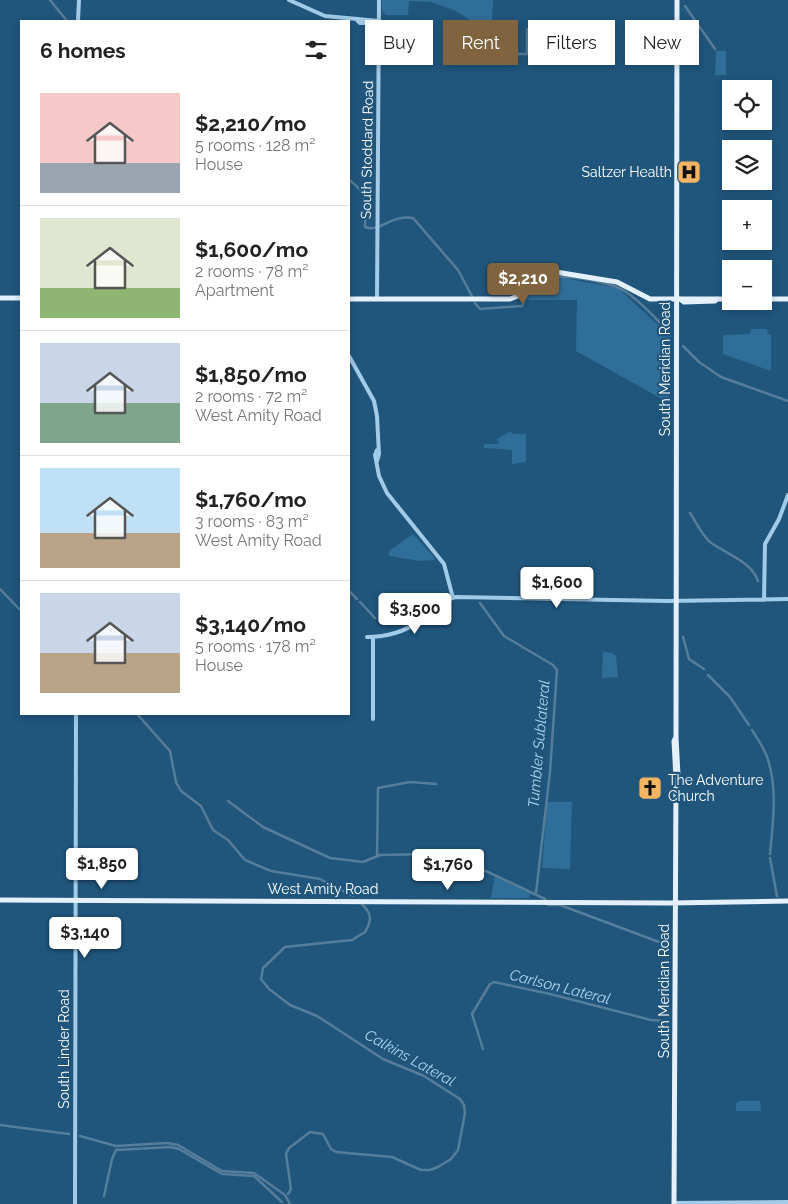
<!DOCTYPE html>
<meta charset="utf-8">
<style>
:root{--surface:#fff;--page:#f2f2f2;--text:#222;--muted:#767676;--line:#e0e0e0;--accent:#80643f}
body{margin:0;font-family:Raleway,sans-serif;background:var(--page);color:var(--text);height:100vh;display:flex;flex-direction:column;font-size:19px;white-space:nowrap}
*{box-sizing:border-box;margin:0}
p{font-size:16px;color:var(--muted)}
.icon{flex:none;width:28px;height:28px;fill:none;stroke:currentColor;stroke-width:2;stroke-linecap:round;stroke-linejoin:round}
.map{position:relative;flex:1;overflow:hidden}
.side{position:absolute;left:20px;top:20px;width:330px;height:695px;display:flex;flex-direction:column;background:var(--surface);border-radius:0px;box-shadow:0 2px 8px #0003}
.side>*{flex:none}
.top-card{position:absolute;left:365px;top:20px;width:348px;height:45px;display:flex;gap:10px}
.controls{position:absolute;left:722px;top:80px;display:grid;gap:10px}
.controls a{display:grid;place-items:center;width:50px;height:50px;border-radius:0px;background:var(--surface);box-shadow:0 2px 8px #0003;font-size:25px}
.price{position:absolute;translate:-50% -42px;padding:0 11px;border-radius:5px;background:#fff;color:#222;font-size:16px;line-height:32px;filter:drop-shadow(0 1px 2px #0008)}
.price::after{content:'';position:absolute;left:50%;top:30px;width:15px;height:11px;margin-left:-8px;background:inherit;clip-path:polygon(0 0,100% 0,50% 100%)}
.price.on{background:var(--accent);color:#fff}
ul{padding:0;list-style:none}
li{display:flex;align-items:center;gap:15px;height:125px;padding:0 20px}
li+li{border-top:1px solid var(--line)}
li span{display:grid;place-items:center;flex:none;width:140px;height:100px;border-radius:0px;color:#555}
li>.icon{margin-inline-start:auto}
span .icon{width:60px;height:60px;fill:#fffc;stroke-width:1}
li b{font-size:21px}
h2{display:flex;justify-content:space-between;align-items:center;height:60px;padding:0 20px;font-size:21px}
.tag{padding:0 18px;border-radius:0px;background:var(--surface);box-shadow:0 2px 8px #0003;font-size:18px;line-height:45px}
.tag.on{background:var(--accent);color:#fff}
.map>svg:first-child{display:block}
.green{fill:#2f6e98}
.lines{fill:none;stroke-linecap:round;stroke-linejoin:round}
.canal{stroke:#567d99;stroke-width:2.5}
.minor{stroke:#a2cbe7;stroke-width:4}
.major{stroke:#e4f1fd;stroke-width:5}
.labels{text-anchor:middle;stroke-width:4.5;stroke-linejoin:round;paint-order:stroke}
.street-label{font-size:14px;fill:#fff;stroke:#20557c}
.poi-label{font-size:14px;fill:#fff;stroke:#20557c;text-anchor:end}
.water-label{font-size:15px;font-style:italic;fill:#add4ee;stroke:#20557c}
</style>
<div class="map">
<svg width="788" height="1204" viewBox="0 0 788 1204">
<rect width="100%" height="100%" fill="#20557c"/>
<path class="green" d="M382,0h111l-1,24 -22,-4 -16,-10 -23,-8 -22,-1 -1,14h-22l-4,-4z
M716,51h10v24h-11z
M543,277h15l60,11 53,49 -2,66 -93,-52 1,-51h-51c2,-13 6,-17 17,-23z
M751,329h16l1,5h3v37l-48,-17v-19l27,-1z
M511,431l2,3h13v28l-14,2v-14l-28,-2v-4h15l-2,-5z
M413,534l21,23 1,3 -15,1 -31,-5v-5z
M603,652l9,1 4,3 2,21 -16,1z
M547,802h25l-2,67 -28,-1z
M495,875l35,18 -1,5h-38z
M739,1101h21l1,10h-25v-7z"/>
<g class="lines">
<path class="canal" d="M50,0l17,21
M685,6l30,43
M498,54h29v-25
M349,180c8,5 18,17 19,27 1,6 -4,13 -3,20 14,6 27,-13 48,-9l45,52 15,28
M475,303l5,6 42,-3c4,-7 4,-18 11,-24 14,-12 75,-1 90,8 18,11 32,28 46,42
M683,346l16,16 22,15 67,24
M690,513c6,9 12,22 20,29 16,12 41,19 48,39
M0,589l21,22
M349,591l8,8
M360,602l15,16
M480,603l24,33 49,29 4,5 -7,102 -14,121
M683,637l6,22 15,10
M708,675l22,22 19,28
M137,714l33,37 6,31 5,9 20,15 12,24 15,10 17,20 26,11 49,8 33,17
M752,730c5,8 12,18 15,27 11,31 6,65 3,97
M228,801l35,26 67,31 33,4 17,-7 49,-1 18,3 41,15 57,27
M377,856l1,-68 32,-6 26,2
M770,858l7,38
M548,905h12l107,40
M483,1049l-11,-35 18,-30 4,-2 56,12 101,26 14,1
M0,1125l69,9
M80,1136l36,10 51,-3 11,2 44,26 32,2 31,22 5,9
M288,1194l3,-5 -5,-35 3,-6 21,-16 13,2 8,15 5,3 56,5 29,13h9l8,-3 13,-8 7,-9 7,-37 -1,-8 -4,-6 -36,-23 -41,-17 -66,-43 -27,-11 -21,-16 -8,-10 2,-11 22,-21 67,-7 13,-8c7,-12 7,-18 -3,-28
M104,1196l8,-37 4,-9 55,-3 8,2 43,25 32,2 28,26"/>
<path class="minor" d="M289,0l36,16 54,5
M357,20l3,3h13l1,-2
M78,21l1,-21
M377,299l2,-299
M349,356l25,45 3,15 2,38 -2,7
M377,450l-2,5 4,21 8,17 57,71 9,34
M764,600l1,-56 14,-25 9,-24
M367,637c19,0 37,-5 53,-16 12,-10 20,-21 36,-24l211,4 121,-2
M373,719v-82
M675,1203l113,-1
M75,1204l1,-490"/>
<path class="major" d="M0,298h21
M349,299h161l8,-3 13,-19 19,-6 67,11 33,17h81
M680,299l4,3 31,-1 2,-2
M764,299h24
M676,779l2,-4 -2,-38 1,-737
M0,900l670,3 118,-2
M674,1204l2,-425 -2,-38 2,-4"/>
</g>
<defs>
<g id="hospital-square" transform="scale(1.25)"><rect x="-9" y="-9" width="18" height="18" rx="4" fill="#f4b563" stroke="#20557c"/><path d="M-5-5h3v3.5h4V-5h3V5h-3V1.5h-4V5h-3Z" fill="#111"/></g>
<g id="church-square" transform="scale(1.25)"><rect x="-9" y="-9" width="18" height="18" rx="4" fill="#f4b563" stroke="#20557c"/><path d="M-1.2-6h2.4v3.5h3.3v2.4h-3.3V6h-2.4V-.1h-3.3v-2.4h3.3Z" fill="#111"/></g>
</defs>
<g fill-rule="evenodd">
<use href="#hospital-square" x="689" y="172"/>
<use href="#church-square" x="650" y="788"/>
</g>
<g class="labels">
<g class="street-label">
<text transform="translate(367 150) rotate(-89)" y="5">South Stoddard Road</text>
<text transform="translate(665 369) rotate(-90)" y="5">South Meridian Road</text>
<text x="323" y="894">West Amity Road</text>
<text transform="translate(664 991) rotate(-90)" y="5">South Meridian Road</text>
<text transform="translate(64 1049) rotate(-90)" y="5">South Linder Road</text>
</g>
<g class="poi-label">
<text x="672" y="177">Saltzer Health</text>
<text x="668" y="785" text-anchor="start">The Adventure<tspan x="668" dy="16">Church</tspan></text>
</g>
<g class="water-label">
<text transform="translate(539 744) rotate(-85)" y="5">Tumbler Sublateral</text>
<text transform="translate(560 987) rotate(14)" y="5">Carlson Lateral</text>
<text transform="translate(410 1058) rotate(29)" y="5">Calkins Lateral</text>
</g>
</g>
</svg>
<div class="controls">
<a><svg class="icon" aria-label="locate" viewBox="0 0 24 24"><circle cx="12" cy="12" r="6"/><path d="M12 2v4M12 18v4M2 12h4M18 12h4"/></svg></a>
<a><svg class="icon" aria-label="layers" viewBox="0 0 24 24"><path d="M12 4l9 5-9 5-9-5zM3 14l9 5 9-5"/></svg></a>
<a>+</a>
<a>−</a>
</div>
<b class="price on" style="left:523px;top:305px">$2,210</b>
<b class="price" style="left:557px;top:609px">$1,600</b>
<b class="price" style="left:415px;top:635px">$3,500</b>
<b class="price" style="left:102px;top:890px">$1,850</b>
<b class="price" style="left:448px;top:891px">$1,760</b>
<b class="price" style="left:85px;top:959px">$3,140</b>
<div class="top-card">
<a class="tag">Buy</a>
<a class="tag on">Rent</a>
<a class="tag">Filters</a>
<a class="tag">New</a>
</div>
<section class="side">
<h2>6 homes<svg class="icon" aria-label="filters" viewBox="0 0 24 24"><path d="M4 7h16M4 17h16"/><circle cx="9" cy="7" r="2"/><circle cx="15" cy="17" r="2"/></svg></h2>
<ul>
<li><span style="background:linear-gradient(#f6c9c9 70%,#9aa5b1 0)"><svg class="icon" aria-label="home" viewBox="0 0 24 24"><path d="M3 11l9-7 9 7M6 9v11h12V9"/></svg></span><div><b>$2,210/mo</b><p>5 rooms · 128 m²</p><p>House</p></div></li>
<li><span style="background:linear-gradient(#dfe7d0 70%,#8fb573 0)"><svg class="icon" aria-label="home" viewBox="0 0 24 24"><path d="M3 11l9-7 9 7M6 9v11h12V9"/></svg></span><div><b>$1,600/mo</b><p>2 rooms · 78 m²</p><p>Apartment</p></div></li>
<li><span style="background:linear-gradient(#c9d6e8 60%,#7fa58c 0)"><svg class="icon" aria-label="home" viewBox="0 0 24 24"><path d="M3 11l9-7 9 7M6 9v11h12V9"/></svg></span><div><b>$1,850/mo</b><p>2 rooms · 72 m²</p><p>West Amity Road</p></div></li>
<li><span style="background:linear-gradient(#bfe0f5 65%,#b9a48a 0)"><svg class="icon" aria-label="home" viewBox="0 0 24 24"><path d="M3 11l9-7 9 7M6 9v11h12V9"/></svg></span><div><b>$1,760/mo</b><p>3 rooms · 83 m²</p><p>West Amity Road</p></div></li>
<li><span style="background:linear-gradient(#c9d6e8 60%,#b9a48a 0)"><svg class="icon" aria-label="home" viewBox="0 0 24 24"><path d="M3 11l9-7 9 7M6 9v11h12V9"/></svg></span><div><b>$3,140/mo</b><p>5 rooms · 178 m²</p><p>House</p></div></li>
</ul>
</section>
</div>
